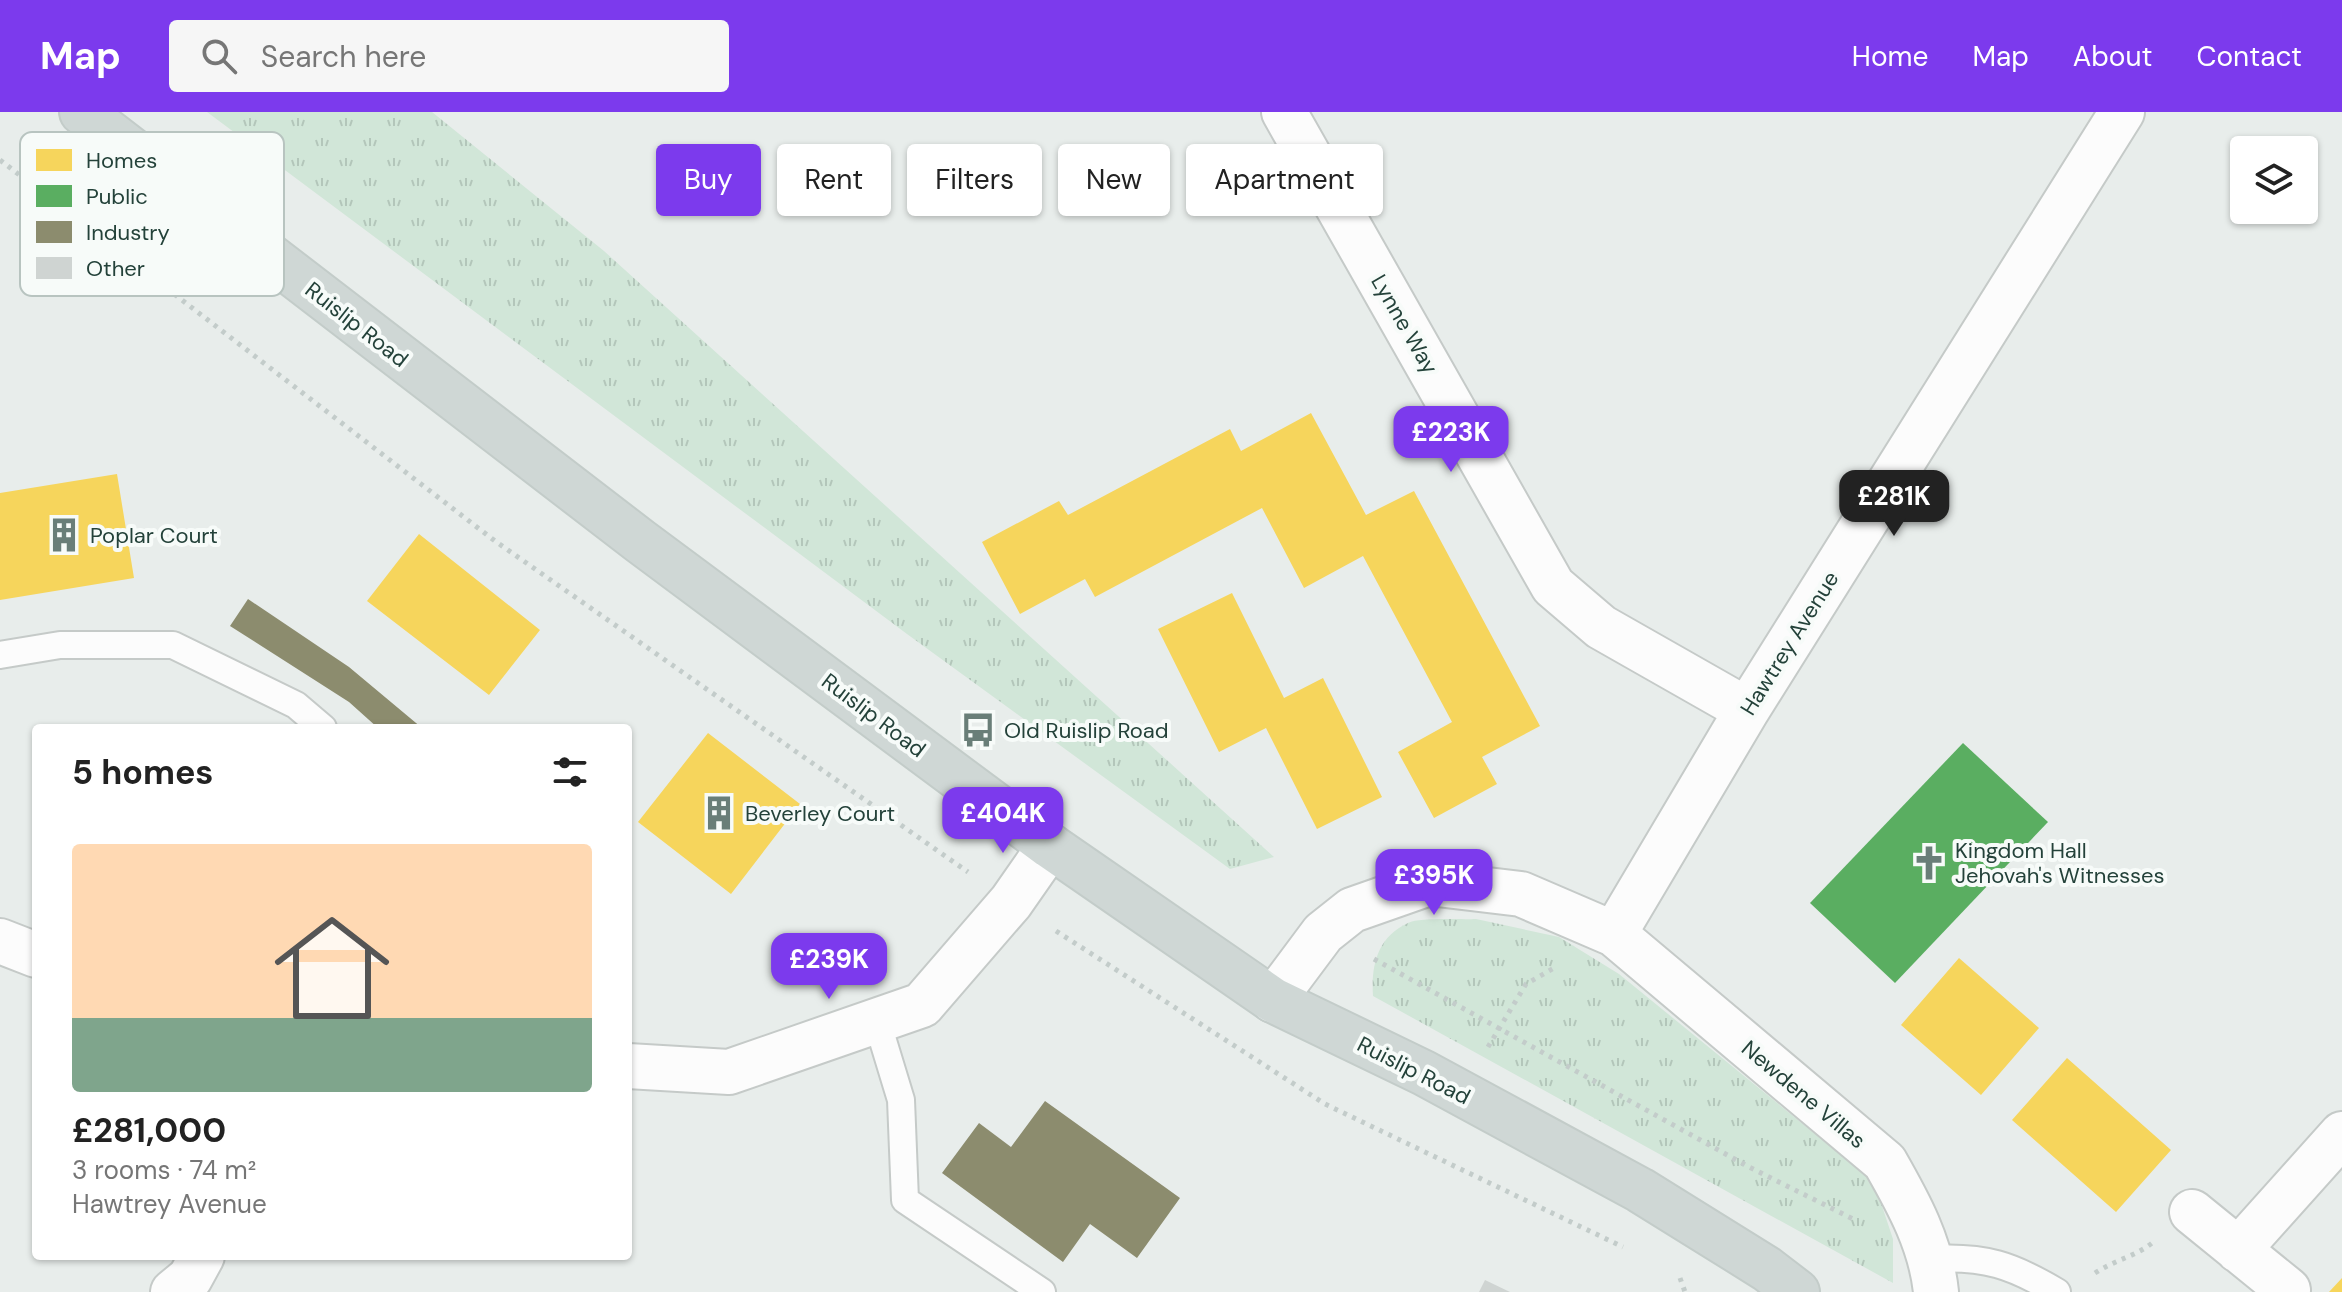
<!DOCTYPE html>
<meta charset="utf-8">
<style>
:root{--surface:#fff;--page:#f6f6f6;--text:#222;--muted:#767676;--line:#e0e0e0;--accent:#7c3aed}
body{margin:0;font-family:"DM Sans",sans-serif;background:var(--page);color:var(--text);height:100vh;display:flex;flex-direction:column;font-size:30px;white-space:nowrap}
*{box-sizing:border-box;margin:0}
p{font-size:26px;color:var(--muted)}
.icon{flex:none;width:44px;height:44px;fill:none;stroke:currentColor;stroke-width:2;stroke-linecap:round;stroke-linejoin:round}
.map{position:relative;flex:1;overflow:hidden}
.panel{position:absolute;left:32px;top:612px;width:600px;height:536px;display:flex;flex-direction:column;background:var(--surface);border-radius:8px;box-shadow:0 2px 6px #0004}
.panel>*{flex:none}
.hud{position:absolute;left:656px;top:32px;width:760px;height:72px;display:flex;gap:16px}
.buttons{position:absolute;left:2230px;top:24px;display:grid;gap:16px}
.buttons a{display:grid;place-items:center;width:88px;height:88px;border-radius:8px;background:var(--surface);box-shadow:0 2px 6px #0004;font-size:40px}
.price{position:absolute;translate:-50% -68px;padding:0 18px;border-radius:16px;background:var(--accent);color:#fff;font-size:26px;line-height:52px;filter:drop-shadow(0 2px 4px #0008)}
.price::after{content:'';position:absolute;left:50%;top:48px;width:24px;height:18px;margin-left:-12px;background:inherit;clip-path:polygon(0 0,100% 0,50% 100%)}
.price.on{background:#222;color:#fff}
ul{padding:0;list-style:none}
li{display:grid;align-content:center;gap:16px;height:424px;padding:0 40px}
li+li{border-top:2px solid var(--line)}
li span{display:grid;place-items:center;height:248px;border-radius:8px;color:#555}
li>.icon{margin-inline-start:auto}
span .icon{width:144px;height:144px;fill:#fffc;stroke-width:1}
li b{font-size:34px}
h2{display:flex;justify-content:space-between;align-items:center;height:96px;padding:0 40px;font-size:34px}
.pill{padding:0 28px;border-radius:8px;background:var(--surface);box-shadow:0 2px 6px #0004;font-size:28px;line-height:72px}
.pill.on{background:var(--accent);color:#fff}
header{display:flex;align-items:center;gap:48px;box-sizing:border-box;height:112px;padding:0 40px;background:var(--accent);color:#fff}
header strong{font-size:38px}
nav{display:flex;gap:44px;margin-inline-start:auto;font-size:28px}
.search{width:560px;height:72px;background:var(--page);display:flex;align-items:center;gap:20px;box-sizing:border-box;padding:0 28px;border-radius:8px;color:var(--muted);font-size:30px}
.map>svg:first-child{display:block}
.grass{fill:url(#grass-tufts)}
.homes{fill:#f6d55c}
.public{fill:#5aae61}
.industry{fill:#8c8c6e}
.building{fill:#cfd4d2}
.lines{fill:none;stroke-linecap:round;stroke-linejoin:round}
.service-casing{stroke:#c5cac8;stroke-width:30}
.minor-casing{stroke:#c5cac8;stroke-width:48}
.primary-casing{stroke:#c3ccc9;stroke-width:48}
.path{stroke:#c3ccca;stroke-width:5;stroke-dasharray:4 6;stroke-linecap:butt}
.service{stroke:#fcfcfc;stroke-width:26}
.minor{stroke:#fcfcfc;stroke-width:44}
.primary{stroke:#cfd7d5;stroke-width:44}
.labels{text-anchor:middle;stroke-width:8;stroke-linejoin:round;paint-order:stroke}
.street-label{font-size:22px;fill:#24423a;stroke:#f7fbf9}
.poi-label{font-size:22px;fill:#24423a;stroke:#f7fbf9;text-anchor:start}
.key{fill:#f7fbf9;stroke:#b8c4c0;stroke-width:2}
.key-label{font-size:22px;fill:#24423a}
</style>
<header>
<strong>Map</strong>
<div class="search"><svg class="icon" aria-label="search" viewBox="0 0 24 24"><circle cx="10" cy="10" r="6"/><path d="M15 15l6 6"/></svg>Search here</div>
<nav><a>Home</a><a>Map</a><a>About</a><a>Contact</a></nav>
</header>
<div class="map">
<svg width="2342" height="1180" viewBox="0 0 2342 1180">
<defs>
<pattern id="grass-tufts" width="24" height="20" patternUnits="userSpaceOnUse" patternTransform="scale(2)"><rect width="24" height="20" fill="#d1e6d8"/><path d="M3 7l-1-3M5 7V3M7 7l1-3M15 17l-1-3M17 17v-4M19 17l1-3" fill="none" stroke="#b3c6ba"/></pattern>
</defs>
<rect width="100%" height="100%" fill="#e8edeb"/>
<path class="grass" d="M207,0h225l172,139 670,606 -44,12 -323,-235z
M1476,807l83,18 60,37 255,208 19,57v44l-520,-287c-2,-30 4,-59 35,-73 13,-6 52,-3 68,-4z"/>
<path class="homes" d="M1311,301l55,102 48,-24 126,235 -58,31 15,27 -63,34 -36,-66 54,-30 -89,-166 -59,32 -42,-80 -167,89 -10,-18 -65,35 -38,-72 77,-41 9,14 162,-86 11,22z
M117,362l17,104 -134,22v-107z
M419,422l121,96 -51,65 -122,-94z
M1232,481l52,105 39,-20 59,119 -65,32 -51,-101 -47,24 -61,-123z
M708,621l92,71 -69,90 -93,-72z
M1959,846l80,70 -58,67 -80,-70z
M2067,946l104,92 -55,62 -104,-92z
M2342,1166v14h-13z"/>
<path class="public" d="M1963,631l85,79 -153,161 -85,-80z"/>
<path class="industry" d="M248,487l101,68 73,61h-44l-29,-26 -119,-76z
M1045,989l135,97 -43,60 -47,-34 -27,38 -121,-89 37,-50 32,24z"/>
<path class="building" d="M1485,1168l25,12h-31z"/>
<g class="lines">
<g class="service-casing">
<path id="service" d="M0,543l60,-10h113l123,60 27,23
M877,909l24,79 4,100 137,92
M1932,1147c53,-3 80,6 125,33"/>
</g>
<g class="minor-casing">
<path id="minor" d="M1284,0l269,474 48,41 146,83
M1614,822l133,-224 375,-598
M0,829l36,14
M1273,888l50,-67 29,-23 77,-27 92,11 93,40 271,228c24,42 46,82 51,130
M628,954l101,6 193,-67 89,-103 39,-56
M2192,1100l96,78
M2238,1138l104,-116
M173,1180l17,-14 12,-22"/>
</g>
<g class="primary-casing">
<path id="primary" d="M82,0l558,429 410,305 223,154 151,73 216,117 127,79 30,23"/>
</g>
<path class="path" d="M0,48l495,381 473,331
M1056,819l269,173 298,143
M1374,847l375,208 104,52
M1488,935l38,-63 28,-16
M2095,1161c20,-13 41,-17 57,-30
M1680,1166l5,14"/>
<use href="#service" class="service"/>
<use href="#minor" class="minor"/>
<use href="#primary" class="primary"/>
</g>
<defs>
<g id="building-bare" transform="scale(2.76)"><path d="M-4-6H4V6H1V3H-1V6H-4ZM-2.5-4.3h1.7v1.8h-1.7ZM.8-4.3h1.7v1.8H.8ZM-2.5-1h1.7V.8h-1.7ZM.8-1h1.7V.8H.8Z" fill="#697e78" stroke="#f7fbf9" stroke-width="2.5" paint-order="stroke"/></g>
<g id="bus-bare" transform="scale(2.76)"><path d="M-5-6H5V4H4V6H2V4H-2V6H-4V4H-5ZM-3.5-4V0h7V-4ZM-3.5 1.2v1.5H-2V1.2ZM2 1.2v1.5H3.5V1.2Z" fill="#697e78" stroke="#f7fbf9" stroke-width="2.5" paint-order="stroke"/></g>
<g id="church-bare" transform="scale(2.76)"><path d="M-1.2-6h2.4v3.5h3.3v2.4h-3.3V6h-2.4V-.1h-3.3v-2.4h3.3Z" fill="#697e78" stroke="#f7fbf9" stroke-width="2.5" paint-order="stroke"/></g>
</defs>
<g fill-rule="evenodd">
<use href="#building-bare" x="64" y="423"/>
<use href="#bus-bare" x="978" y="618"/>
<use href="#building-bare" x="719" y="701"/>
<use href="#church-bare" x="1929" y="751"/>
</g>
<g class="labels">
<g class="street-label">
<text transform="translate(357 212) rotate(38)" y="8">Ruislip Road</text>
<text transform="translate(1405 212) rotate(60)" y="8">Lynne Way</text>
<text transform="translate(1789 531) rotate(-58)" y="8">Hawtrey Avenue</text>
<text transform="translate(874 603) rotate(37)" y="8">Ruislip Road</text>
<text transform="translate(1414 958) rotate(27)" y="8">Ruislip Road</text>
<text transform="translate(1804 982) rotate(40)" y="8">Newdene Villas</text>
</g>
<g class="poi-label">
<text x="90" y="431">Poplar Court</text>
<text x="1004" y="626">Old Ruislip Road</text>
<text x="745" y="709">Beverley Court</text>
<text x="1955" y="746">Kingdom Hall<tspan x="1955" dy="25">Jehovah's Witnesses</tspan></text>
</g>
</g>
<rect x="20" y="20" width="264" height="164" rx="12" class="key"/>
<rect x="36" y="37" width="36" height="22" fill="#f6d55c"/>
<rect x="36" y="73" width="36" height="22" fill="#5aae61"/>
<rect x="36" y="109" width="36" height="22" fill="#8c8c6e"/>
<rect x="36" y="145" width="36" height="22" fill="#cfd4d2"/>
<g class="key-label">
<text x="86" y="56">Homes</text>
<text x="86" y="92">Public</text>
<text x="86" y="128">Industry</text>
<text x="86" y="164">Other</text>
</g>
</svg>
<div class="buttons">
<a><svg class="icon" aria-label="layers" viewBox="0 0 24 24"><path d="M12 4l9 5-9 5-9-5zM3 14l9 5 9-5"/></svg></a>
</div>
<b class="price" style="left:1451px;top:362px">£223K</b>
<b class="price on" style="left:1894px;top:426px">£281K</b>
<b class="price" style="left:1003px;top:743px">£404K</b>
<b class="price" style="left:1434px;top:805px">£395K</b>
<b class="price" style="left:829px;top:889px">£239K</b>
<div class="hud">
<a class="pill on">Buy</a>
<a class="pill">Rent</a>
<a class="pill">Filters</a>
<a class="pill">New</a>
<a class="pill">Apartment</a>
</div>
<section class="panel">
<h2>5 homes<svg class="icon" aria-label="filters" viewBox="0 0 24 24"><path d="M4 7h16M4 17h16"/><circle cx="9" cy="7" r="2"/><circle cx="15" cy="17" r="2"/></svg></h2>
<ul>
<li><span style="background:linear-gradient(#ffd9b3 70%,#7fa58c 0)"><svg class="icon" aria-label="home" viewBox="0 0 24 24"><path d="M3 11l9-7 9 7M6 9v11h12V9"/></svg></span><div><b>£281,000</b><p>3 rooms · 74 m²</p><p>Hawtrey Avenue</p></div></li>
</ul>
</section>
</div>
